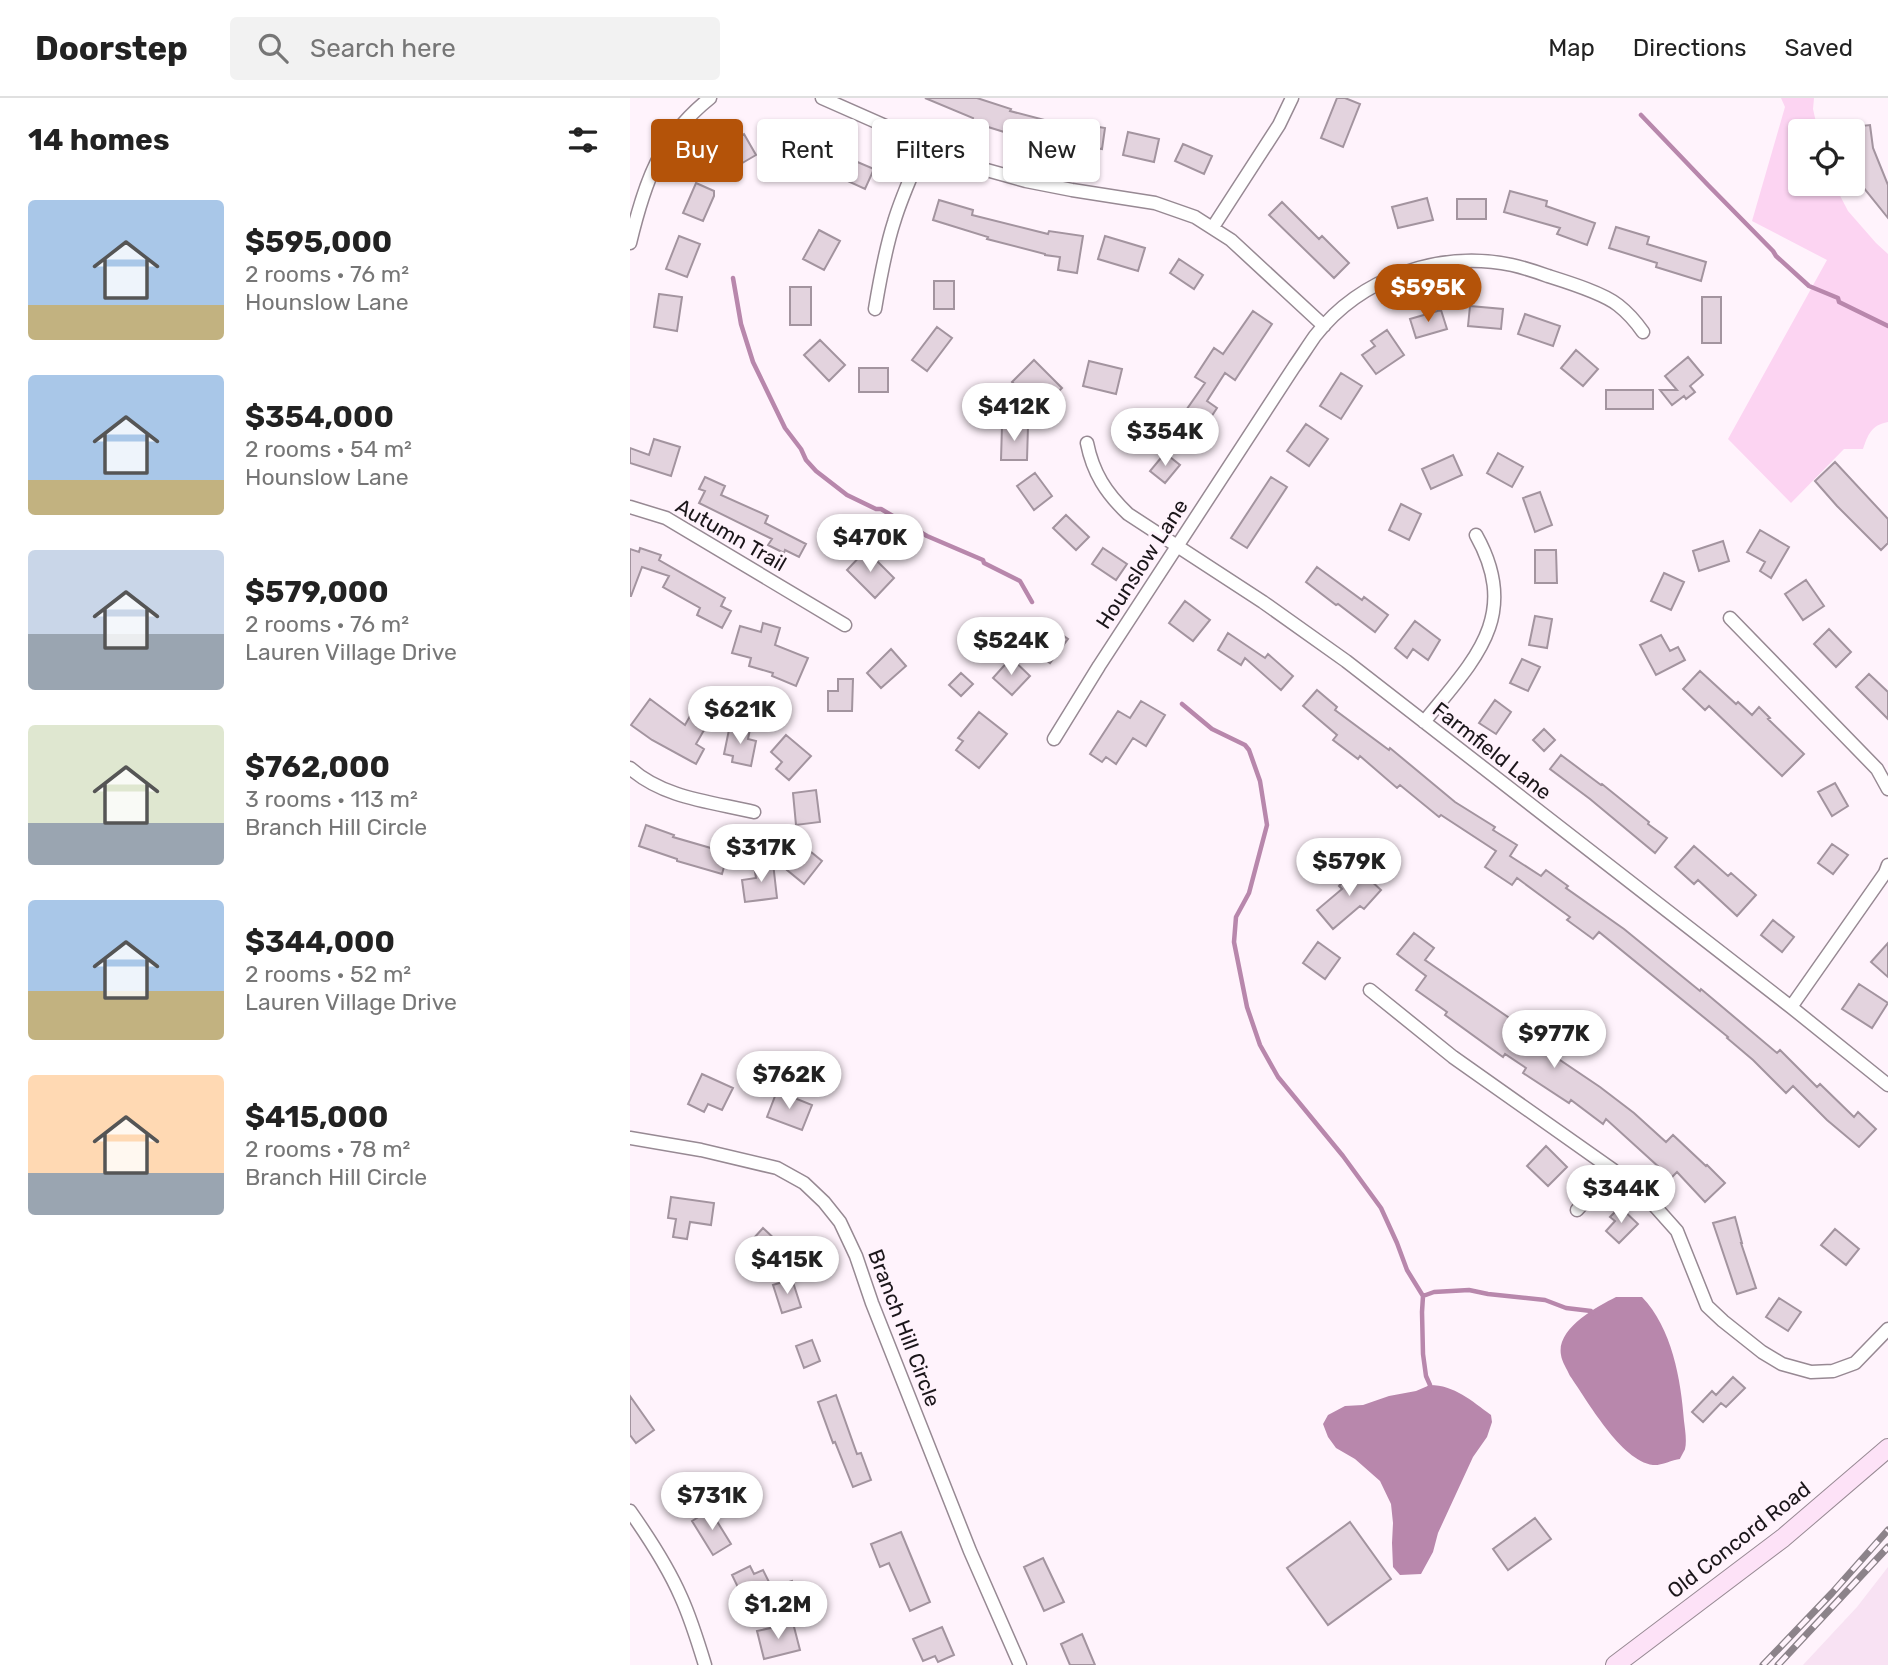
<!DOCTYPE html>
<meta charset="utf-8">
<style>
:root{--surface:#fff;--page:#f2f2f2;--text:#222;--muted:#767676;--line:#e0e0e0;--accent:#b45309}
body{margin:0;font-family:Rubik,sans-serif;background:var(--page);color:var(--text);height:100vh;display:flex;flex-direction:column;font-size:26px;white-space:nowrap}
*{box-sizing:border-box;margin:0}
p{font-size:23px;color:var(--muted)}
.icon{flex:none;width:38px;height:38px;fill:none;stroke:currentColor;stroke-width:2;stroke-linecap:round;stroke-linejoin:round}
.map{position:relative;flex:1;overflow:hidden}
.details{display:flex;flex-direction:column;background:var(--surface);width:630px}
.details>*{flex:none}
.guide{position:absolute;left:21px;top:21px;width:665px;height:63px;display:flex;gap:14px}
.controls{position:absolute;left:1158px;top:21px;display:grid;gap:14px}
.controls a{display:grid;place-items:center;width:77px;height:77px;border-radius:7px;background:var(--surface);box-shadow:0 2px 5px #0004;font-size:35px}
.price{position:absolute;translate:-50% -60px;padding:0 16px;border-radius:24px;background:#fff;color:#222;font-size:23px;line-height:46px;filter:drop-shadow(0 2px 4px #0008)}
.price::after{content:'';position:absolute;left:50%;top:42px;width:21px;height:16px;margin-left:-10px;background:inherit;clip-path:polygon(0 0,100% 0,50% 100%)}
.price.on{background:var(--accent);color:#fff}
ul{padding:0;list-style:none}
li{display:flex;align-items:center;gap:21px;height:175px;padding:0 28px}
li span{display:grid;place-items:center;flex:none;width:196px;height:140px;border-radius:7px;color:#555}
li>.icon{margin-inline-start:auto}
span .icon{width:84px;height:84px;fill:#fffc;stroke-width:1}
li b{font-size:30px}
h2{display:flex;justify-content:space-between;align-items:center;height:84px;padding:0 28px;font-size:30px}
.chip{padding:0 24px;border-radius:7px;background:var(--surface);box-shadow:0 2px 5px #0004;font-size:24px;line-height:63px}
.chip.on{background:var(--accent);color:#fff}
header{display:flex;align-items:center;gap:42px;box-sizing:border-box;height:98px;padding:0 35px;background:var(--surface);border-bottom:2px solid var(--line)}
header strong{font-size:33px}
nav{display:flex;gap:38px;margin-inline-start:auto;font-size:24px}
.search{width:490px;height:63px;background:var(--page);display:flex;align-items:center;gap:18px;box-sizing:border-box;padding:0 24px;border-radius:7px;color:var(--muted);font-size:26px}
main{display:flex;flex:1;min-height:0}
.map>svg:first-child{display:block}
.built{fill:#f8e2f3}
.green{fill:#fcd4f2}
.water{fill:#b887ac}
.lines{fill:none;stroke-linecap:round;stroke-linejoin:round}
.stream{stroke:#b887ac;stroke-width:4.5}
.building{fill:#e3d3de;stroke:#a3949f;stroke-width:2}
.street-casing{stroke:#978993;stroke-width:15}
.secondary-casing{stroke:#978993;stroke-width:20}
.street{stroke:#fff;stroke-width:12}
.secondary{stroke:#fde2f7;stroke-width:18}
.rail-casing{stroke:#8c838a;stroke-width:7}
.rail{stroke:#fff3fc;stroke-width:4.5;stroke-dasharray:13;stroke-linecap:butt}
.labels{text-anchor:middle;stroke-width:6;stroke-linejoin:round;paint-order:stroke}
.street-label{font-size:21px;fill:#1b161a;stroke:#fff3fc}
</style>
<header>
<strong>Doorstep</strong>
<div class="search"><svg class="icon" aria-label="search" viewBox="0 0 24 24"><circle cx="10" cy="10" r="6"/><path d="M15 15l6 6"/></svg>Search here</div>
<nav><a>Map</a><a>Directions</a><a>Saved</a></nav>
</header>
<main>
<section class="details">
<h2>14 homes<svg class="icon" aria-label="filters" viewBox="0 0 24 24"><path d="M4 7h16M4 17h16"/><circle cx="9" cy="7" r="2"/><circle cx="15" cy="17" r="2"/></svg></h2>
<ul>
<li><span style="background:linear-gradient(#a9c7e8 75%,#c2b280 0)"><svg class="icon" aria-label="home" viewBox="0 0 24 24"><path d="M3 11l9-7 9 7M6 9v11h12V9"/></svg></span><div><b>$595,000</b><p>2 rooms · 76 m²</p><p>Hounslow Lane</p></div></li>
<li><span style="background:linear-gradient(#a9c7e8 75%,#c2b280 0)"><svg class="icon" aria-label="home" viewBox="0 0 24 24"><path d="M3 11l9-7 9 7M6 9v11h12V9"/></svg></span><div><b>$354,000</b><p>2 rooms · 54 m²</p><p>Hounslow Lane</p></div></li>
<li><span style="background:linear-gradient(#c9d6e8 60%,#9aa5b1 0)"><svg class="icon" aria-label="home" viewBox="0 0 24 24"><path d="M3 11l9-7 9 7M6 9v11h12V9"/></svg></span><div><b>$579,000</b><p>2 rooms · 76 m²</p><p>Lauren Village Drive</p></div></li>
<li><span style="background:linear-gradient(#dfe7d0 70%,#9aa5b1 0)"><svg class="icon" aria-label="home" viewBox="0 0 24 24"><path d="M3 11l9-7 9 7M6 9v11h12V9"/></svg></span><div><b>$762,000</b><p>3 rooms · 113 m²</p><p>Branch Hill Circle</p></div></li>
<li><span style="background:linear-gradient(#a9c7e8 65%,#c2b280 0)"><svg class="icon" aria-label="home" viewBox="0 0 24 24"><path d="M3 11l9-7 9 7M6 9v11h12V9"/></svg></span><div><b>$344,000</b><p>2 rooms · 52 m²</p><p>Lauren Village Drive</p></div></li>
<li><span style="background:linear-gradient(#ffd9b3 70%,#9aa5b1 0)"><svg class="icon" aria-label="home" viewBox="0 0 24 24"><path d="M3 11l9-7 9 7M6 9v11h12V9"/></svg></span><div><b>$415,000</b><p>2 rooms · 78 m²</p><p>Branch Hill Circle</p></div></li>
</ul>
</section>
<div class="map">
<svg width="1258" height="1567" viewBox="0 0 1258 1567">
<rect width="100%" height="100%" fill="#fff3fc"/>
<path class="built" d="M1258,1469v98h-85l54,-58z"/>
<path class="green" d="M1151,0h33l-1,11 5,22h-17v53h33l14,27 28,32 12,11v168c-17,3 -20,13 -25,27h-19l-53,54 -63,-64 99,-179 -75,-39 33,-114z"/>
<path class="water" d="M986,1199h26c30,31 39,83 42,124 1,8 3,20 1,28 0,1 -5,9 -5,10 -8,1 -20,7 -27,6 -32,-4 -66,-65 -83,-89 -3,-7 -8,-14 -9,-21 -5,-26 35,-48 55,-58z
M800,1287c24,0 42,16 61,30l1,7 -5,15 -14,20 -35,76 -5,19 -12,22 -21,1 -7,-8 -1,-24 1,-20 -2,-19 -11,-23 -25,-22 -19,-11 -8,-11 -5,-13 5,-9 17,-9 18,-1 26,-9 27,-5z"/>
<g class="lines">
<path class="stream" d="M1011,17l67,70 65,66 3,5 33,30 29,12 1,4 49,24
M103,180l8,46 12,38 32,66 16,21 5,11 10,11 31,24 29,14h5l46,27 56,24 1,3 36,18 12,21
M552,606l30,25 33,16 4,5 11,31 7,44 -18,68 -13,24 -2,25 13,65 13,38 18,32 65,79 38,52 16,35 10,27 16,26 -1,16 1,42 3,22 4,9 -1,6
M793,1198l11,-4 35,-2 19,4 57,6 21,8 25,3 2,2"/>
</g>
<path class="building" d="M295,0h52l34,11 -1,2 65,17 1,-5 29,5 -3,21 -46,-7 -1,4 -38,-10 -45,-14 1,-4z
M707,0h8l15,6 -17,43 -22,-9z
M1240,27l3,23 15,37v33l-25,-31 -10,-22v-38z
M498,34l31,7 -5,23 -31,-7z
M114,36l12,21 -29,17 -12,-21z
M157,36l32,13 -11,26 -31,-13z
M553,46l29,12 -8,18 -29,-13z
M218,60l26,11 -9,20 -26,-12z
M66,85l18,8v5l-11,25 -20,-8z
M880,93l37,10 -1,5 49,17 -8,22 -30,-11 3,-6 -56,-16z
M797,100l6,22 -35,8 -6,-21z
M827,101h29v20h-29z
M309,102l34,10 -1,5 76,19 1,-3 34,5 -6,37 -19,-3 2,-13 -15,-2v-1l-58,-15 1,-2 -55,-17z
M652,104l37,37 3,-3 27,27 -15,15 -65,-63z
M986,129l33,10 -2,7 59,18 -5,19 -45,-14 1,-4 -48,-15z
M189,132l21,11 -16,29 -21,-11z
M49,138l21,8 -13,33 -21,-8z
M475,138l40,12 -7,23 -40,-12z
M549,161l24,16 -9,14 -24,-16z
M304,183h20v28h-20z
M160,189h21v38h-21z
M29,196l23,3 -5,34 -23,-4z
M1072,199h19v46h-19z
M840,208l33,3 -2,20 -33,-3z
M811,212l6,19 -31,9 -6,-19z
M623,213l19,13 -37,56 -10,-7 -18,28 10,7 -21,32 -21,-14 30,-43 -10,-6 19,-29 9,6z
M895,216l35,12 -7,20 -35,-12z
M307,229l15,11 -25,33 -15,-11z
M757,232l17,25 -28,19 -14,-19 13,-9 -4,-5z
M190,242l25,25 -16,16 -25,-26z
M946,252l22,19 -15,17 -22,-18z
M1058,259l15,18 -13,11 5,6 -9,7 -2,-3 -12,9 -12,-15h17l-12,-14z
M404,262l28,28 -11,11 -8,-7 -10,10 -21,-20z
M459,263l33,8 -6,25 -33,-8z
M229,270h29v24h-29z
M711,275l21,13 -21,33 -21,-13z
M976,292h47v19h-47z
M676,326l22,15 -19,27 -22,-15z
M372,327l26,1 -1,34h-26z
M24,341l26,8 -9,29 -41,-13v-15l19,7z
M535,355l15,12 -15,18 -15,-12z
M868,355l25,14 -11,20 -25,-14z
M823,357l9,20 -31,14 -9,-20z
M1205,364l53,57v24l-7,7 -44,-44 -22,-25z
M405,375l17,23 -18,14 -17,-24z
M75,379l20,9 -4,9 47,21 -3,7 41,21 -7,13 -14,-7 -1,3 -16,-8 4,-6 -73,-36 6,-12 -6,-2z
M641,379l16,10 -40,61 -16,-10z
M910,394l12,33 -17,7 -12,-34z
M771,406l20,10 -12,26 -20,-10z
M436,417l23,22 -13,13 -23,-22z
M1130,432l29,17 -18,31 -11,-7 5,-9 -18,-10z
M1093,443l6,20 -30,10 -6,-20z
M10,450l21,7 -2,5 66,38 -4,8 10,5 -9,17 -25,-13 3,-7 -37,-21 6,-11 -27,-9 -11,29h-1v-47l9,3z
M473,450l24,16 -11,16 -24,-16z
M236,452l28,28 -19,20 -28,-28z
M905,452h21l1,33h-22z
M687,469l45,33 2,-3 24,18 -13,17 -37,-28 -2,1 -30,-23z
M1034,475l20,9 -13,28 -20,-9z
M1176,482l18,26 -21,14 -18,-26z
M555,503l25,19 -17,21 -24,-18z
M905,518l17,3 -5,29 -18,-3z
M785,523l25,19 -12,20 -15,-11 -6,9 -12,-10z
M133,525l17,5 -5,17 33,13 -12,28 -24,-10 1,-3 -24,-7 2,-8 -19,-5 8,-27 21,6z
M420,528l18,13 -18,24 -18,-13z
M1199,531l22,23 -15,15 -22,-23z
M598,535l37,25 3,-4 25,22 -12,14 -36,-32 -4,7 -23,-15z
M1031,537l9,16 8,-4 7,13 -29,15 -16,-30z
M261,551l15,17 -25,22 -14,-15z
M381,560l19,18 -18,19 -19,-17z
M892,561l18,8 -12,24 -18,-8z
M1070,573l36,33 2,-2 14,13 7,-8 11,11 -2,1 36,35 -22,22 -73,-70 -4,4 -22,-21z
M331,575l12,11 -12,12 -12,-11z
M1239,576l19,18v27l-32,-32z
M208,581h15l-1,32h-24v-20h10z
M687,592l20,17 -2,3 54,40 1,-2 65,54 40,25 -2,3 24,15 -7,11 31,20 5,-6 22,16 -2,2 58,41 76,62 1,-2 76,64 3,-3 37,37 3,-3 34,33 4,-5 18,17 -17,18 -32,-27 -34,-34 -7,7 -33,-33 -26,-22 1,-1 -129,-105 -6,7 -26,-19 3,-3 -53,-39 -5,7 -27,-18 11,-16 -55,-36 -2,2 -39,-32 -3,3 -37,-32 -2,3 -25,-19 4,-5 -34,-29z
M20,601l35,26 5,-9 17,9 -11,19 8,5 -8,15 -44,-24 -21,-15z
M865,602l16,12 -15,22 -17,-11z
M511,603l24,14 -19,31 -13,-8 -17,26 -10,-7 -4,5 -12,-8 28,-43 12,7z
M349,614l28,22 -28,34 -23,-18 7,-9 -5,-3z
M100,627l20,4 -2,10 8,2 -5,25 -19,-4 1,-6 -9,-2z
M914,631l11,11 -11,11 -11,-11z
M156,637l25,21 -22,24 -13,-11 6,-7 -11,-10z
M931,657l40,30 1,-1 47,38 -1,2 19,14 -12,15 -65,-54 -40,-30z
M1205,685l13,23 -16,10 -14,-24z
M186,692l4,32 -24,3 -3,-32z
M16,727l28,10 -1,2 55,16 -6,21 -45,-13v-2l-38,-13z
M1202,746l16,11 -15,19 -15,-11z
M1064,748l34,30 3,-3 25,22 -19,21 -39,-36 -4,4 -19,-17z
M175,749l17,14 -18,23 -17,-14z
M143,765l4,35 -32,4 -3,-22 14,-2 -2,-13z
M726,769l25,23 -17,19 -4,-3 -27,23 -16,-19 25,-21 -3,-3z
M1143,822l21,17 -12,15 -21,-17z
M784,835l20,15 -9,12 99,68 -4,5 80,54 34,26 32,29 7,-7 33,31 1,-1 18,18 -20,19 -28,-30 -6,6 -65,-59 -3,5 -32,-24 -2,3 -46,-30 3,-5 -21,-14 -2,3 -58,-42 2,-3 -31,-22 10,-14 -29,-22z
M688,844l22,16 -15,21 -22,-16z
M1258,845v34l-17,-15z
M1229,886l29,19 -16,25 -30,-19z
M72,976l31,14 -11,22 -14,-6 -4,8 -16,-8z
M147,993l35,14 -10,25 -35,-13z
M916,1048l21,21 -19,19 -21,-20z
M41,1099l43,6 -3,22 -21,-3 -3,17 -14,-2 3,-18 -8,-1z
M990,1109l18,17 -19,19 -13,-12 9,-10 -5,-4z
M1105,1119l7,26h-1l15,45 -19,6 -24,-71z
M133,1130l16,15 -19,20 -16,-14z
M1205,1131l24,20 -13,16 -25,-20z
M162,1181l9,28 -19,6 -9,-28z
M1149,1200l22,14 -13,19 -22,-14z
M182,1242l8,21 -16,7 -8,-22z
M1103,1279l12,11 -19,19 -5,-4 -18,19 -11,-10 20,-21 4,4z
M206,1297l21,59 4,-1 10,27 -18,7 -18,-45 -2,1 -15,-41z
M0,1298l24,34 -18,13 -6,-8z
M80,1412l21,34 -18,11 -21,-34z
M905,1420l16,21 -43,31 -15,-21z
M720,1424l41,57 -63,46 -41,-57z
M271,1434l29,70 -20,9 -21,-48 -9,4 -9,-23z
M413,1460l21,44 -20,9 -20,-44z
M120,1468l4,8 9,-4 10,20 -27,14 -14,-29z
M162,1483l5,16 -16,5 -5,-16z
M163,1525l7,27 -36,9 -7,-28z
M312,1529l12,28 -16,7 -3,-6 -12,5 -10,-22z
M452,1536l13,31h-25l-9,-21z"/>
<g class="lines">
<g class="street-casing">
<path id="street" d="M192,0l161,71 43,12 46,9 83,13 40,14 36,23 93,86
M583,129l66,-102 13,-27
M0,145c15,-62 29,-104 80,-145
M245,211c5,-30 10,-59 19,-87 8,-27 20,-52 31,-78
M457,345c6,30 19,50 41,71l135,88 83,59 445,346 97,78
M0,409l36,11 179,107
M1100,520l147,151 11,20
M794,624c49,-61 98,-105 52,-187
M424,641l45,-73 195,-299c7,-10 14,-21 21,-31 46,-59 125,-86 197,-71 13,3 25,7 36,11 19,6 55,17 70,29 9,7 18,17 25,27
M0,670c33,30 82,34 124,44
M740,892l83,67 160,113 39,33 25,28 30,75 16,15 39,31 20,12 29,8 22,-1 22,-8 33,-34
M1161,909l94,-134 3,-8
M0,1040l71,12 76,18 27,15 20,19 16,20 16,34 16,47 98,248 50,114
M947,1112l36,-40
M0,1413c19,27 38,56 51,86 10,22 17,45 24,68"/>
</g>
<g class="secondary-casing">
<path id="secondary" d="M985,1567l168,-127 105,-90"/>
</g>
<use href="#street" class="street"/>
<use href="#secondary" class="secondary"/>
<g class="rail-casing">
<path id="rail" d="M1133,1567l69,-72 56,-63
M1148,1567l110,-118"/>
</g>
<use href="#rail" class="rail"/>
</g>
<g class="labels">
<g class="street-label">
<text transform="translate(101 437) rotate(30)" y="7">Autumn Trail</text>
<text transform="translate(512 466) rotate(-57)" y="7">Hounslow Lane</text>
<text transform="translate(862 653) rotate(38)" y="7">Farmfield Lane</text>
<text transform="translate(274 1230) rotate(69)" y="7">Branch Hill Circle</text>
<text transform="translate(1109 1442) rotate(-38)" y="7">Old Concord Road</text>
</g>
</g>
</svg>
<div class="controls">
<a><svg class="icon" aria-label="locate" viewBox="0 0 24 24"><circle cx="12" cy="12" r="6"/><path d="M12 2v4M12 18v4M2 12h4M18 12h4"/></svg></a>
</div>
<b class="price on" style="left:798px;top:226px">$595K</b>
<b class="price" style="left:384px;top:345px">$412K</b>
<b class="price" style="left:535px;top:370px">$354K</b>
<b class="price" style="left:240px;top:476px">$470K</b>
<b class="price" style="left:381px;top:579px">$524K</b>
<b class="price" style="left:110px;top:648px">$621K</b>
<b class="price" style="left:131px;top:786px">$317K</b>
<b class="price" style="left:719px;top:800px">$579K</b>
<b class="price" style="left:924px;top:972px">$977K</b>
<b class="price" style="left:159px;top:1013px">$762K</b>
<b class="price" style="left:991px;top:1127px">$344K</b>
<b class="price" style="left:157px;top:1198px">$415K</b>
<b class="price" style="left:82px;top:1434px">$731K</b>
<b class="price" style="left:148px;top:1543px">$1.2M</b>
<div class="guide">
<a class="chip on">Buy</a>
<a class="chip">Rent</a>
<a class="chip">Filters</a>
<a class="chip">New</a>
</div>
</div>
</main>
